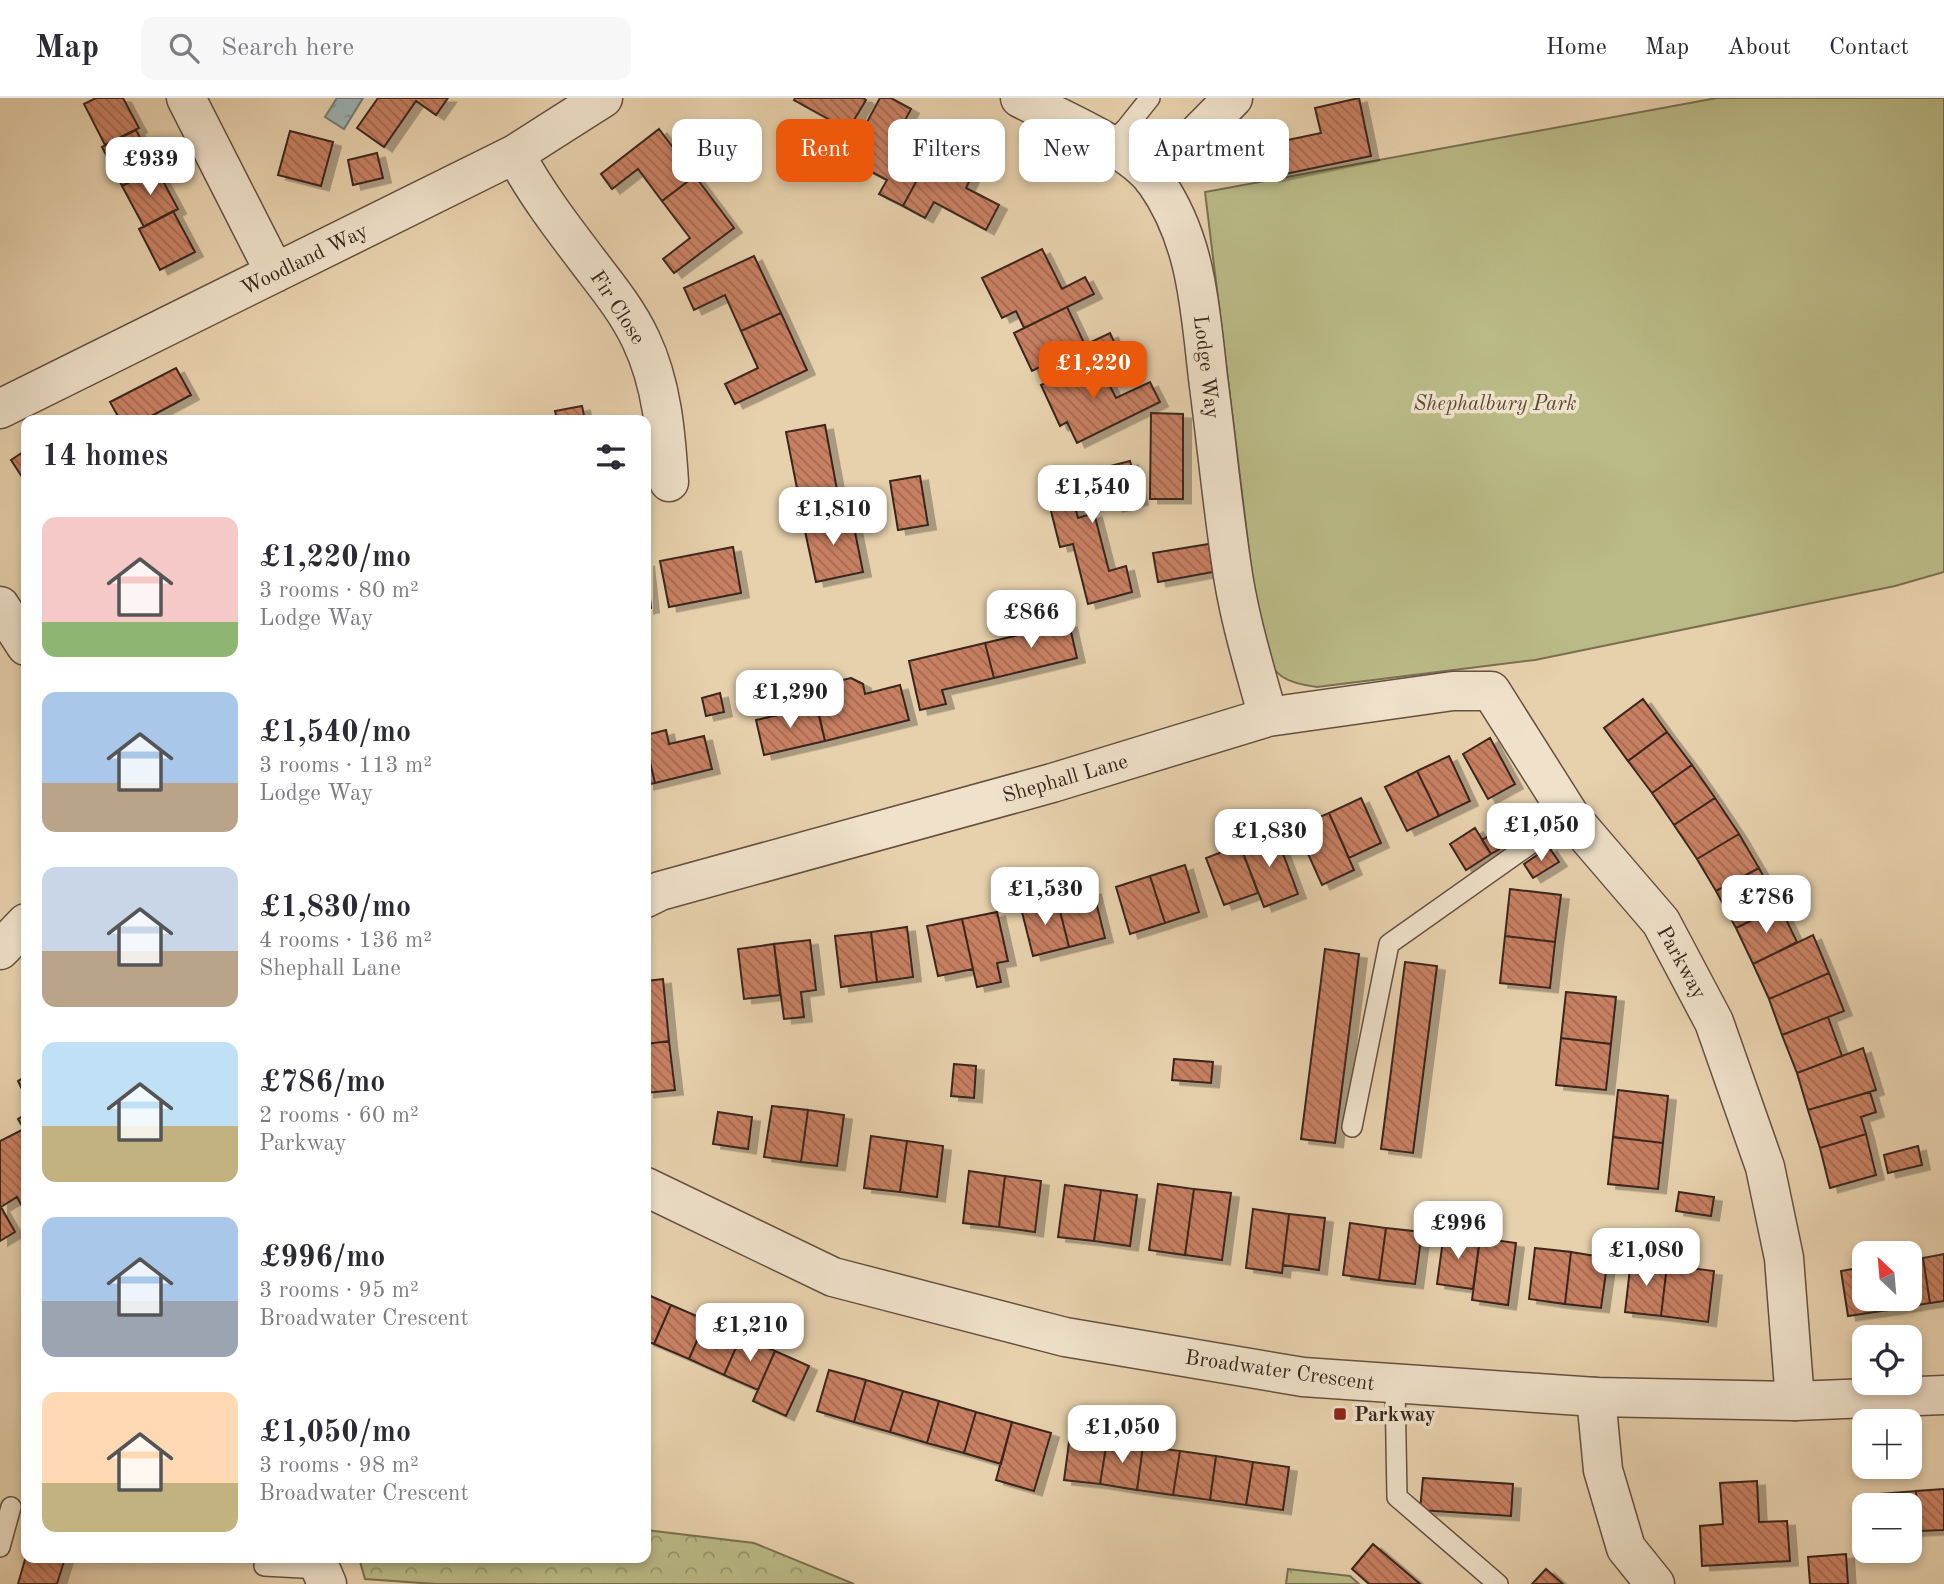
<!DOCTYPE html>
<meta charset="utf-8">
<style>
:root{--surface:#fff;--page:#f7f7f7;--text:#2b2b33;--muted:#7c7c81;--line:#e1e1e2;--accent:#ea580c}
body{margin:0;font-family:"Old Standard TT",serif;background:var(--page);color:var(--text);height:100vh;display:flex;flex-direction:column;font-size:26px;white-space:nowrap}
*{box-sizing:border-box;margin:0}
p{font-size:23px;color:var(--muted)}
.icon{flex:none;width:38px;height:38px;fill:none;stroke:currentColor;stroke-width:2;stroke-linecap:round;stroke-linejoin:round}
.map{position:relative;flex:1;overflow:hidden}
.drawer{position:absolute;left:21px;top:317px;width:630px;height:1148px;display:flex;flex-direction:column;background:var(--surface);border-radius:14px;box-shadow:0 4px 10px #0003}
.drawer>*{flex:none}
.hud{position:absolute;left:672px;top:21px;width:665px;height:63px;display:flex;gap:14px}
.needle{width:46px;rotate:334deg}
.controls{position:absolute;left:1852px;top:1143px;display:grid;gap:14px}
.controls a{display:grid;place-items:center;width:70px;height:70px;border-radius:14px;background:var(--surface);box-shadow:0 4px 10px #0003;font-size:35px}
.price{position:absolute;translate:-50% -60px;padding:0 16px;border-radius:14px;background:#fff;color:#222;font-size:23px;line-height:46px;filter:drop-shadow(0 2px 4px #0008)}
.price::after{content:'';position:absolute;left:50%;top:42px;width:21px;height:16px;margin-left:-10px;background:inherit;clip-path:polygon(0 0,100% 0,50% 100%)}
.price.active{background:var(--accent);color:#fff}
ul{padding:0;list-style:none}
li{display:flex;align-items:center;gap:21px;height:175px;padding:0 21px}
li span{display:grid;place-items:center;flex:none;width:196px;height:140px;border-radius:14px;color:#555}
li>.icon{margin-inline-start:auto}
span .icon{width:84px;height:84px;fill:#fffc;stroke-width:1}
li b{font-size:30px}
h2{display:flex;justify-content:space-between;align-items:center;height:84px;padding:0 21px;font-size:30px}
.pill{padding:0 24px;border-radius:14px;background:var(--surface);box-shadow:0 4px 10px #0003;font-size:24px;line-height:63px}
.pill.active{background:var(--accent);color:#fff}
header{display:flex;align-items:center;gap:42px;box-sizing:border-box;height:98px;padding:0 35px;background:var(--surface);border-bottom:2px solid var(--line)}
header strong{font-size:33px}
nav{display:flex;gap:38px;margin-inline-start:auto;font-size:24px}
.search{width:490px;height:63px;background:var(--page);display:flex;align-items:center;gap:18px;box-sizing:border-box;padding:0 24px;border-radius:14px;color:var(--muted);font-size:26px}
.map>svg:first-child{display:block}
.forest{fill:url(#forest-crowns);stroke:#7a7052;stroke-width:2}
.park{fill:#baba86;stroke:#7a7052;stroke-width:2}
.water{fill:url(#water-ripples);stroke:#757b78;stroke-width:2}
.building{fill:url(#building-back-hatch);stroke:#3a251d;stroke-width:2;filter:url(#shadow)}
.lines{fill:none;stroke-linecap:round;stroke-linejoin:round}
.service-casing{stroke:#655041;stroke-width:22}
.minor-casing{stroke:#655041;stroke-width:41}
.tertiary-casing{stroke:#655041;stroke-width:41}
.service{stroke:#efe1ca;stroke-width:19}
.minor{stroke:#efe1ca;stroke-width:38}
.tertiary{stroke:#efe1ca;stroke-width:38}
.poi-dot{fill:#8f2418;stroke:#efe1ca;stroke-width:2.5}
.labels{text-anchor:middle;stroke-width:7;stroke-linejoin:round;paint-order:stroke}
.street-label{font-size:21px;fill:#3a251d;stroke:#efe1ca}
.park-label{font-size:21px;font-style:italic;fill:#5a4a37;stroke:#efe1ca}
.poi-label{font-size:21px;font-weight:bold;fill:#3a251d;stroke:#efe1ca;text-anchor:start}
</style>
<header>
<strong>Map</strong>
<div class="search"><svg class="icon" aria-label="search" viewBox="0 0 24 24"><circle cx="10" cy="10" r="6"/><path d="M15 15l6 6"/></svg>Search here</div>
<nav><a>Home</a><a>Map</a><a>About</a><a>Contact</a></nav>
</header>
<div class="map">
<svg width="1944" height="1486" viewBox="0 0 1944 1486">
<defs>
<pattern id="forest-crowns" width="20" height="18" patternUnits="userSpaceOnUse" patternTransform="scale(1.75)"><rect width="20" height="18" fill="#baba86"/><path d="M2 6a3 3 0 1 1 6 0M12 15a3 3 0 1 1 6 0" fill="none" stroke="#98976d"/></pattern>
<pattern id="water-ripples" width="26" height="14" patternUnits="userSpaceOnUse" patternTransform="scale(1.75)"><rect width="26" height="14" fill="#9cb4b5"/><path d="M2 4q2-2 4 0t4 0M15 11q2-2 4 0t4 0" fill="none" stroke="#809293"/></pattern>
<pattern id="building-back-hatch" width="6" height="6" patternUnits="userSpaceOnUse" patternTransform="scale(1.75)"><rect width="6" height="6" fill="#c88062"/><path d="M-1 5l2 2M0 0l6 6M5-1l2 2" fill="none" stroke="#a36950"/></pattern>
<filter id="shadow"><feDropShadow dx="8" dy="4.5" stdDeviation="0" flood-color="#0004"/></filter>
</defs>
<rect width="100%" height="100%" fill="#e7d1ad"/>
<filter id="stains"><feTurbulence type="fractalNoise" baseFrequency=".00286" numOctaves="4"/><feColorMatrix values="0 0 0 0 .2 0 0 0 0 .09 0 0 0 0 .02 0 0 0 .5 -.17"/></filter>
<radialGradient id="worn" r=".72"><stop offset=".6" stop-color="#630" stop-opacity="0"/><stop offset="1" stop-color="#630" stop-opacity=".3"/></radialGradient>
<path class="forest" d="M646,1432l108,13 100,41h-418l-71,-5 -6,-21h287z
M1288,1471l62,7 9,8h-73z"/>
<path class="park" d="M1717,0h227v474l-49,14 -360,74 -218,27c-32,-4 -43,-11 -56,-39l-56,-456z"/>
<path class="water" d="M337,0h26l-19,31 -19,-12z"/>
<path class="building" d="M96,0h27l16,30 -34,17 -21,-41z
M378,0h70l-12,17 -20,-14 -32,46 -27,-19z
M795,0h68l3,2 -18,30 -54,-30z
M880,0h11l20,11 -15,28 34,19 -27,50 -24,-12 8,-14 -40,-21z
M1359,0l12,58 -100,21 -7,-32 57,-12 -6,-25z
M659,31l22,29 18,-13 13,18 -50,38 -24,-32 -26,20 -11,-15z
M136,32l20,38 -34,18 -20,-39z
M290,33l43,11 -12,44 -43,-11z
M377,55l6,25 -30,7 -5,-25z
M930,58l41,22 -5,10 33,17 -13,25 -52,-28 -9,16 -22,-12z
M156,70l22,41 -34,18 -22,-41z
M695,78l39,52 -60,45 -11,-14 27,-21 -28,-37z
M173,113l22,41 -35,18 -21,-41z
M1042,151l20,40 23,-12 9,17 -70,34 -8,-17 -14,7 -20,-40z
M754,158l27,57 -40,18 -16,-36 -31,15 -10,-22z
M1067,209l18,38 25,-12 7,15 -60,29 -7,-15 -18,9 -18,-38z
M781,215l26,57 -72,34 -10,-20 33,-16 -17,-37z
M1096,260l20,40 34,-16 10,20 -83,41 -10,-21 -7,4 -19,-41z
M176,270l15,27 -47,25h-24l-10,-18z
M582,308l3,14h-28l-2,-9z
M1151,315l32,1v85h-33z
M825,327l15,81 -38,8 -16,-82z
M26,352v33l-15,-23z
M1130,363l10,39 -25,7 -3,-10 -37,9 3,12 16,-5 15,58 17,-5 6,26 -44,12 -15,-60 -13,3 -16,-64z
M920,378l8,49 -30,5 -8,-49z
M851,414l12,60 -47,10 -13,-60z
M1209,446l4,28 -55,10 -5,-29z
M733,449l8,46 -72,14 -9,-46z
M646,463l5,47 -5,1z
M1069,525l8,35 -83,20 -9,-35z
M985,545l9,35 -52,12 4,14 -26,6 -11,-49z
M851,580l12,6 2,10 35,-9 9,35 -84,21 -13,-54z
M720,595l4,19 -18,4 -4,-18z
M1643,601l24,33 -39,29 -24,-33z
M817,608l8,35 -61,14 -8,-35z
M666,632l3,14 35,-8 8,33 -57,14 -9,-38v-10z
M1667,634l25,33 -40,28 -24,-32z
M1490,640l25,46 -27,15 -25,-45z
M647,651l8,34 -9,2v-35z
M1449,658l21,45 -31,15 -22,-45z
M1692,667l23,33 -41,27 -22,-32z
M1417,673l22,45 -32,15 -22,-44z
M1361,700l20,45 -32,15 -20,-45z
M1715,700l24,36 -42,25 -23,-34z
M1329,715l25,57 -32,15 -26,-58z
M1512,724l8,15 -29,17 -9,-14z
M1475,730l16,26 -25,16 -16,-26z
M1275,734l23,62 -34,13 -24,-62z
M1739,736l20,34 -43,23 -19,-32z
M1240,747l18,48 -34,12 -18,-47z
M1549,749l10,15 -26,16 -9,-14z
M1185,767l14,47 -34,11 -15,-47z
M1759,770l21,39 -44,21 -20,-37z
M1150,778l15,47 -35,11 -14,-47z
M1510,791l51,6 -6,47 -50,-6z
M1093,792l12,48 -36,9 -12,-48z
M1057,801l12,48 -36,9 -12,-48z
M1780,809l17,35 -44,22 -17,-36z
M997,814l11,49 -11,2 4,19 -24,5 -15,-68z
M962,821l11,50 -35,7 -11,-50z
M907,829l6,50 -36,5 -6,-50z
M871,834l6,50 -36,5 -6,-51z
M1813,837l16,38 -60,26 -16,-35z
M1505,838l50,6 -5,46 -50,-5z
M810,842l6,50 -15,2 3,25 -20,2 -10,-75z
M774,846l6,51 -36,4 -6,-50z
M1325,851l34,5 -24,189 -34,-4z
M1405,864l32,4 -24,187 -32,-4z
M1829,875l15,38 -62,24 -13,-36z
M663,881l6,62 -23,3v-63z
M1566,894l50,5 -5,47 -50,-6z
M1828,919l14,39 -45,17 -15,-38z
M1561,940l50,6 -5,46 -50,-5z
M669,943l6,49 -29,3v-49z
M1863,950l13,42 -68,20 -11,-37z
M1174,961l39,3 -2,21 -39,-3z
M954,966l22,2 -2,32 -23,-2z
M26,978v21l-8,-16z
M1618,992l50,6 -5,47 -50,-6z
M1870,994l6,20 -15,5 5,17 -46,14 -12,-38z
M772,1008l36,4 -7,52 -37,-5z
M808,1012l36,5 -7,51 -36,-4z
M718,1014l34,5 -4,32 -35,-5z
M26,1016v100l-9,-17 -16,10 14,25 -15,9v-100l24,-12 -6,-10z
M1866,1036l10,41 -46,13 -10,-40z
M871,1038l36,5 -7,51 -36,-4z
M1613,1039l50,6 -5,46 -50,-5z
M907,1043l36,5 -6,51 -37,-5z
M1918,1048l4,19 -34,8 -4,-18z
M969,1073l36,5 -6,51 -36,-4z
M1005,1078l36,5 -6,51 -36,-5z
M1158,1086l36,5 -9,66 -36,-5z
M1065,1087l36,5 -7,51 -36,-4z
M1194,1091l37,4 -9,67 -37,-5z
M1101,1092l36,5 -7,51 -36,-5z
M1679,1094l35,5 -3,19 -35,-5z
M1253,1111l36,5 -7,59 -36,-5z
M1289,1116l36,4 -6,52 -36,-5z
M1350,1125l36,5 -7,52 -36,-5z
M1386,1130l36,4 -7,52 -36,-4z
M1444,1135l36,5 -7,51 -36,-5z
M1480,1140l36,5 -8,62 -36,-5z
M1535,1150l36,4 -6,52 -36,-5z
M1571,1154l37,6 -7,50 -36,-4z
M1944,1156v47l-14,2 -7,-45z
M1923,1160l7,45 -41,7 -2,-12h22v-38z
M1631,1162l36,5 -6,51 -36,-4z
M1667,1167l47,6 -6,51 -47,-6z
M1864,1169v31h23l2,12 -41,6 -7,-45z
M646,1196l25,11 -17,39 -8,-3z
M671,1207l35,15 -17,39 -35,-15z
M706,1222l35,16 -17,39 -35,-16z
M741,1238l34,15 -17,39 -34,-15z
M775,1253l34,15 -23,50 -33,-15z
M829,1272l37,10 -12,42 -37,-11z
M866,1282l37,11 -13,41 -36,-10z
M903,1293l36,10 -12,42 -37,-11z
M939,1303l37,11 -12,41 -37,-10z
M976,1314l36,10 -11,42 -37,-11z
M1012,1324l39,11 -17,58 -38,-11z
M1070,1337l37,6 -7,43 -36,-4z
M1107,1343l36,5 -6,44 -37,-6z
M1143,1348l37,5 -7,44 -36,-5z
M1180,1353l36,5 -6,44 -37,-5z
M1216,1358l37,6 -7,43 -36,-5z
M1253,1364l36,5 -6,43 -37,-5z
M1423,1380l90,6 -2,32 -91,-6z
M1757,1383l2,41 28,-1 3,40 -88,5 -2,-40 23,-2 -3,-41z
M1944,1391v41l-25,1 -3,-40z
M1916,1393l3,40 -10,1v-27h-28l-1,-11z
M1373,1446l47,40h-51l-17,-15z
M1846,1456l2,30h-38l-2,-27z
M26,1458l39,2 -8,26h-39z
M1546,1471l17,15h-31z"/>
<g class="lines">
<g class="service-casing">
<path id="service" d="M1109,47l17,-17 24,-30
M1352,1029l37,-183 181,-128
M1395,1287l2,112 101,87
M0,1449l11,-40
M264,1468l57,3"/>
</g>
<g class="minor-casing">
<path id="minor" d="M186,0l89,175
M1020,0c38,20 110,49 135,83 42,59 45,128 53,197 8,61 14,123 23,184 7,53 23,104 37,155
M515,56c22,41 50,77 79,115 17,22 35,45 47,71 21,44 25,94 28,142
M1153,81l80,-81
M0,311l515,-255 88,-56
M646,800l14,-7 392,-108 216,-66 185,-26h38l79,125 91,106 53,100 51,145 19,91 11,143
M1596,1299l7,73 23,78 29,36
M316,1460l11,26"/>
</g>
<g class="tertiary-casing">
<path id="tertiary" d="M0,508l26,40
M0,852l26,-27
M646,1089l187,90 232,60 238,40 293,20 199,4 149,-6"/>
</g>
<use href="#service" class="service"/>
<use href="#minor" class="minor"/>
<use href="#tertiary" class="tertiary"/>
</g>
<rect class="poi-dot" x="1333" y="1309" width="14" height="14" rx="3.5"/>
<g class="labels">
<g class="street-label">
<text transform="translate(304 161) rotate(-26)" y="7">Woodland Way</text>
<text transform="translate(618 209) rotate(57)" y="7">Fir Close</text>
<text transform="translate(1207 269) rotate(83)" y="7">Lodge Way</text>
<text transform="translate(1065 680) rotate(-16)" y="7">Shephall Lane</text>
<text transform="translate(1682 864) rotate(61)" y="7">Parkway</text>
<text transform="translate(1280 1272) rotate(8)" y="7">Broadwater Crescent</text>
</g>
<g class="park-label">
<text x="1495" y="312">Shephalbury Park</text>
</g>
<g class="poi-label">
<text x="1354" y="1323">Parkway</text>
</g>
</g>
<rect width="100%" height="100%" filter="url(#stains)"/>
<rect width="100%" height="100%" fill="url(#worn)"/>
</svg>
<div class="controls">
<a><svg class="needle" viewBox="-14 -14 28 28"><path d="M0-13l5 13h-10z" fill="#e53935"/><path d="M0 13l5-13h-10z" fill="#7c7c81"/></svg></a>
<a><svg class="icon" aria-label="locate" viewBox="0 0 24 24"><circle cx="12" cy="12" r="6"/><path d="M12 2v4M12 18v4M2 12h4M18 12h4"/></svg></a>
<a>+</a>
<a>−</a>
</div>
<b class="price" style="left:150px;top:99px">£939</b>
<b class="price active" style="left:1093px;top:303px">£1,220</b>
<b class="price" style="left:1092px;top:427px">£1,540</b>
<b class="price" style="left:833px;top:449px">£1,810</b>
<b class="price" style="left:1031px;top:552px">£866</b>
<b class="price" style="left:790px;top:632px">£1,290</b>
<b class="price" style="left:1541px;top:765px">£1,050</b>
<b class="price" style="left:1269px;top:771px">£1,830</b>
<b class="price" style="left:1045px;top:829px">£1,530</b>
<b class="price" style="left:1766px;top:837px">£786</b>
<b class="price" style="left:1458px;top:1163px">£996</b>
<b class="price" style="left:1646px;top:1190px">£1,080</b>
<b class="price" style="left:750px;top:1265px">£1,210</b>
<b class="price" style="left:1122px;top:1367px">£1,050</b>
<div class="hud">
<a class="pill">Buy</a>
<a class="pill active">Rent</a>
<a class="pill">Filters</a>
<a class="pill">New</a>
<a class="pill">Apartment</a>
</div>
<section class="drawer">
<h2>14 homes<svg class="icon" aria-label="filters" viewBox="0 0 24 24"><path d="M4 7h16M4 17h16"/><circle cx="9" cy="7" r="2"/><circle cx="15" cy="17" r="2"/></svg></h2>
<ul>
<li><span style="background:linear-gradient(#f6c9c9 75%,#8fb573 0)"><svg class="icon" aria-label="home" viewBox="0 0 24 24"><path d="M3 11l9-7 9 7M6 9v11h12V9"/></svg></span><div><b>£1,220/mo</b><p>3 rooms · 80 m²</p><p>Lodge Way</p></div></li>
<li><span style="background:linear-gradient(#a9c7e8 65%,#b9a48a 0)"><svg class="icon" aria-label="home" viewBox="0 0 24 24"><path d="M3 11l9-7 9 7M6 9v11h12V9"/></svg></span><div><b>£1,540/mo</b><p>3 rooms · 113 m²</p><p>Lodge Way</p></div></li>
<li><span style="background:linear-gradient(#c9d6e8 60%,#b9a48a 0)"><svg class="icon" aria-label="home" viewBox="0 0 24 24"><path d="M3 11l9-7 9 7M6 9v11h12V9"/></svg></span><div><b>£1,830/mo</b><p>4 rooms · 136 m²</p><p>Shephall Lane</p></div></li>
<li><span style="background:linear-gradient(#bfe0f5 60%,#c2b280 0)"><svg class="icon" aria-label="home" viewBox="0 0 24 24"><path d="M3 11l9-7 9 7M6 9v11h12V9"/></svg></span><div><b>£786/mo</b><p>2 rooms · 60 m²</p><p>Parkway</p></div></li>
<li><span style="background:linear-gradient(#a9c7e8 60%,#9aa5b1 0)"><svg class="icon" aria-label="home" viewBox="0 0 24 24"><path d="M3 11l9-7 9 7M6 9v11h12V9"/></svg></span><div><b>£996/mo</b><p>3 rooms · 95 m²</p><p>Broadwater Crescent</p></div></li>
<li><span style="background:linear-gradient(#ffd9b3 65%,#c2b280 0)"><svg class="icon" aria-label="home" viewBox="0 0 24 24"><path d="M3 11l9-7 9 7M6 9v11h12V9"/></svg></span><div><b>£1,050/mo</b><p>3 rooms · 98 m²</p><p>Broadwater Crescent</p></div></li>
</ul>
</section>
</div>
